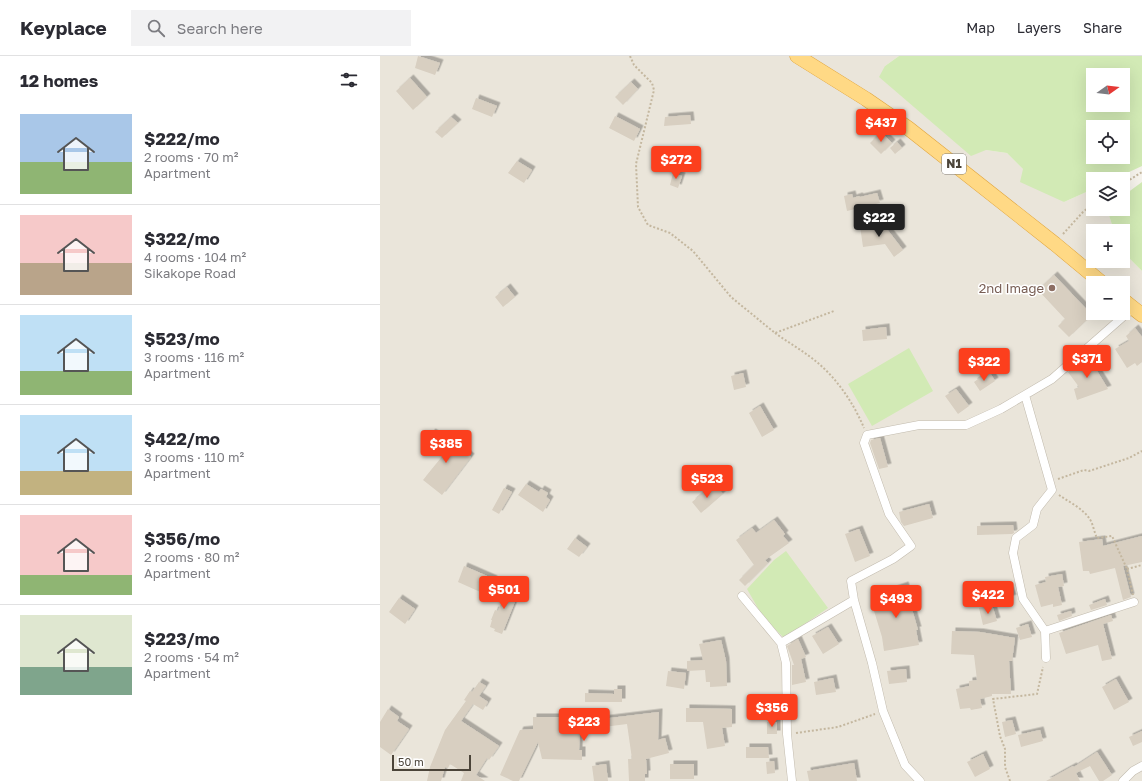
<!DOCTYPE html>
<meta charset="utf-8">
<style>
:root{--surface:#fff;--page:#f2f2f3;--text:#2b2b33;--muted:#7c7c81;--line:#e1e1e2;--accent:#fc3f1d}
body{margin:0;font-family:"Golos Text",sans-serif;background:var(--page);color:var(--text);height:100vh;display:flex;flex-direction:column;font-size:15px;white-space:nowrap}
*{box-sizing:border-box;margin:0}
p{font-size:13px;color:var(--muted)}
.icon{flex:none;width:22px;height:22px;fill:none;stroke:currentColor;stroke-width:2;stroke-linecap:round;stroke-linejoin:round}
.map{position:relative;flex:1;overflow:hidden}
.side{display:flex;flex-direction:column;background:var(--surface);width:380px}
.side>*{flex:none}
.needle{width:26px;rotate:76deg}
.buttons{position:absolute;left:706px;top:12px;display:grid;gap:8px}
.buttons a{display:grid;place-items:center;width:44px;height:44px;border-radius:0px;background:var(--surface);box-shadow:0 4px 16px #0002;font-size:20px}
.scale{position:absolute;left:12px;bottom:10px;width:79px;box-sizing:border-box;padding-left:4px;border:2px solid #4b4439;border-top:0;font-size:11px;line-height:14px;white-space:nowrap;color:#4b4439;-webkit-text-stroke:3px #fff;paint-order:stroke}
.price{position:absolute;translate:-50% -34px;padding:0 9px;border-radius:4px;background:var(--accent);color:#fff;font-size:13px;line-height:26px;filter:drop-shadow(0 1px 2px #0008)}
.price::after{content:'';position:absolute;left:50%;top:24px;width:12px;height:9px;margin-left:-6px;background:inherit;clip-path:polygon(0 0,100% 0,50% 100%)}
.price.current{background:#222;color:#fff}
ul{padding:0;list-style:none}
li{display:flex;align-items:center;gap:12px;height:100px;padding:0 20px}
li+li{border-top:1px solid var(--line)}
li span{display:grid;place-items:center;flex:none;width:112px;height:80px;border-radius:0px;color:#555}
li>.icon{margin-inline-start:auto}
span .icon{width:48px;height:48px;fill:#fffc;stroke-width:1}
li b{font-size:17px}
h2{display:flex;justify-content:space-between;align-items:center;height:48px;padding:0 20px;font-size:17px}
header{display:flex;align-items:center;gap:24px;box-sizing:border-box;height:56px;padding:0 20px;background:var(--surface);border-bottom:1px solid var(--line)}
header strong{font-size:19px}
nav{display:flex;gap:22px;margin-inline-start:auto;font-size:14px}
.search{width:280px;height:36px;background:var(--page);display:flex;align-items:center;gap:10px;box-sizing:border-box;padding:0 14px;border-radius:0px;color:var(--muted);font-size:15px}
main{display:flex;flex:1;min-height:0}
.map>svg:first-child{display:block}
.residential{fill:#eae5da;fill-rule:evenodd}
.green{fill:#d2eab5;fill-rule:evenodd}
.building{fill:#d8cfc1;filter:url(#shadow)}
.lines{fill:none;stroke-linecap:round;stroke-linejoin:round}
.minor-casing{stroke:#c2bbae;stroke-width:9}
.trunk-casing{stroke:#e0a43c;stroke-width:15}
.path{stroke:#c4b79f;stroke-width:2;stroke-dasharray:2 2;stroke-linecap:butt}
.minor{stroke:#fff;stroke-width:8}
.trunk{stroke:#ffd985;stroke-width:14}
.education-dot{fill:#8d6e63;stroke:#fff;stroke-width:1.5}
.labels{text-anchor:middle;stroke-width:3;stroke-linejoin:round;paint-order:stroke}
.shield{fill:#fff;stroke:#817c74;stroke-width:1}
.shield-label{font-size:12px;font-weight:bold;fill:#4b4439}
.education-label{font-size:13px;fill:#785e54;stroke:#fff;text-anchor:end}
</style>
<header>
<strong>Keyplace</strong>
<div class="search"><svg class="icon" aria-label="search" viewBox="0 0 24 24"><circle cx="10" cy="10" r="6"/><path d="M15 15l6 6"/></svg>Search here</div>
<nav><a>Map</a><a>Layers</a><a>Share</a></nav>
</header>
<main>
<section class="side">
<h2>12 homes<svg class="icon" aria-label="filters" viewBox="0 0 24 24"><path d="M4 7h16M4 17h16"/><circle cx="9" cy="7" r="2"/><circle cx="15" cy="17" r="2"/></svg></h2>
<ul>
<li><span style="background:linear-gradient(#a9c7e8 60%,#8fb573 0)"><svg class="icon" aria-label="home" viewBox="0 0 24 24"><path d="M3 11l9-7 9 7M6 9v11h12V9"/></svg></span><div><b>$222/mo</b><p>2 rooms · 70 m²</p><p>Apartment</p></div></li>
<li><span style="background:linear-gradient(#f6c9c9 60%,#b9a48a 0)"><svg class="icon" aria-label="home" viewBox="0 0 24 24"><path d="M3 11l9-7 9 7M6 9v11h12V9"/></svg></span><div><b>$322/mo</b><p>4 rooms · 104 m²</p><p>Sikakope Road</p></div></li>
<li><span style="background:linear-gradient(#bfe0f5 70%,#8fb573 0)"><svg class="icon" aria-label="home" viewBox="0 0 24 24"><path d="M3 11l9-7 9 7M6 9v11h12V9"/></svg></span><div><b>$523/mo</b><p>3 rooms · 116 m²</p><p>Apartment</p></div></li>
<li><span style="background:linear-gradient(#bfe0f5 70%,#c2b280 0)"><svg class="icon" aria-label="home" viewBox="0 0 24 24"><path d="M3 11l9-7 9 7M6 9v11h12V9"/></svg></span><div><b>$422/mo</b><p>3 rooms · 110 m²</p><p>Apartment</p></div></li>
<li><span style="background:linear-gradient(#f6c9c9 75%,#8fb573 0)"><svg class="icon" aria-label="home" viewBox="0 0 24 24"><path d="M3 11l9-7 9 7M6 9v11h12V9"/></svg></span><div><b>$356/mo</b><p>2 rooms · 80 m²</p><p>Apartment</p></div></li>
<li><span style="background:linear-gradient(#dfe7d0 65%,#7fa58c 0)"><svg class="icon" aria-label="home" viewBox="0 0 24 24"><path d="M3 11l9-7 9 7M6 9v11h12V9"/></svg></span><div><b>$223/mo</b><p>2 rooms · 54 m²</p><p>Apartment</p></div></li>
</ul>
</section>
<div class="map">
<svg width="762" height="725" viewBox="0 0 762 725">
<defs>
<filter id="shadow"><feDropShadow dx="3.5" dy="-3.5" stdDeviation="0" flood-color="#0004"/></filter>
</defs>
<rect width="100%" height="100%" fill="#f6f3ec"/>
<path class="residential" d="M0,0h519l-14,10 101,84 21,3 16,16 41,33 29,-13v20h14l7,22h-21v30h30v-9l19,19v510h-762zM713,227h30v30h-30z"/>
<path class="green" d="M519,0h243v110l-28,13h-21v10l-29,13 -44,-20 3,-13 -16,-16 -21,-3 -15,6 -92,-79 6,-11zM713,19h30v30h-30zM713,71h30v30h-30z
M762,126v89l-19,-19v-21h-9l-7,-22h16v-13z
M529,292l24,43 -61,35 -24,-42z
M406,495l42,57 -44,30 -21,-21 -16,-28 27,-29z"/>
<path class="building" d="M38,0l22,7 -5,12 -20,-7z
M30,22l17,19 -14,13 -17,-19z
M251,26l7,7 -15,16 -8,-8z
M96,42l21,8 -5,11 -20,-8z
M310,59l1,9 -27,2 1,-9z
M235,60l25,13 -6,12 -25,-13z
M71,61l7,6 -16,15 -7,-6z
M501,76l11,11 -11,11 -11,-11z
M517,86l5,6 -7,6 -5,-6z
M137,105l15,9 -8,13 -16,-10z
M293,117l9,3 -4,12 -8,-3z
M497,137l3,10 -33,8 -3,-15 8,-2 1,4 6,-2 1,1z
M500,164l23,30 -9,7 -9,-13 -22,3 -3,-21 16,-2z
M674,219l38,40 -23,22 -11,-11 7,-7 -27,-29z
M127,231l8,10 -12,10 -8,-10z
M506,271l1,12 -24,2 -1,-11z
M755,272l7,9v25l-5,4 -2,-3 -8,5 -12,-19 14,-8 -3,-5z
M708,300l20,33 -31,11 -3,-11 5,-2 -11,-15z
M363,317l3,14 -12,3 -3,-14z
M610,317l5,8 -15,10 -6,-9 11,-8 1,2z
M576,333l13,17 -11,8 -13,-18z
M380,350l14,24 -12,7 -13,-24z
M52,376l22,14 1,-2 16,13 -29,38 -19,-15 22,-27 -19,-12z
M500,382l8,29 -9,2 -9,-26 1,-3z
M146,428l13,8 2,-3 7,4 -2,4 4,3 -7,12 -25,-17z
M336,430l7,8 -22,19 -9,-11 18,-15 2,3z
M124,432l8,4 -13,22 -7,-4z
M549,448l4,14 -29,8 -3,-4 -2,-10z
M394,464l11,14 -2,2 6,7 -24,17 3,3 -23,23 -6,-6 15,-15 -18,-25 16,-12 4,5z
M633,469l1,8 -2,1 -35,1v-9z
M479,473l11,27 -15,6 -10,-28z
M762,480v26l-19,4 8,31 -8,3 -8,-32 -25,6 -1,-3h-6l-4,-29 23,-3 1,7z
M195,482l12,9 -8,10 -12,-8z
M84,510l30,13 -7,16 -29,-13z
M682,518l2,12 -6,1 4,18 -9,2v-3l-12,3 -6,-22 11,-3 -1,-5z
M525,529l13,45h-2l3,15 -35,6 -2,-14 -11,-36 9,-3 -1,-4z
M128,530l12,3 -18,45 -8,-3 1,-2 -5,-2 2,-7h-1l4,-10 3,1z
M630,534l3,8 -25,7 -2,-8z
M19,542l16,11 -10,15 -16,-12z
M725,543l2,6 -16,5 -2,-5z
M612,549l5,16 -14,4 -4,-17z
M691,555l1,5 -13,5 -2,-6z
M731,559l2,6 -10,3 9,35 -10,2 -4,-16 -32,9 -7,-21z
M648,568l4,13 -12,3 -4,-12z
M448,571l11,17 -16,10 -11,-18z
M572,575l28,1 35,6 -3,23h-3l2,33h-19v2l-12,3 2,9 -11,2 -1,-2 -10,1 -4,-20 13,-3v-5l8,-1 -3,-25 -23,-1z
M418,583l8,18 -5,2 5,23 -14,3v-20h2l-7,-19z
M341,584l5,21 1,25 -17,1v-5h-4l-1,-12 -18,1v-10l16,-1 -4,-16z
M526,613l1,13 -18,2 -2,-13z
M288,615l18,2 -2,16 -18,-3z
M453,622l3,14 -20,3 -2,-13z
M736,623l13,23 -15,8 -12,-23z
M99,626l7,4 -7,10 9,6 -5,8 -10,-6 -12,17 38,25 -10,14 -2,-2 -11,17 9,6h-24l3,-8 -14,-9 -2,4 -3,-1 -4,14h-14l3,-14 15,-37 21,-29 -2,-1 6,-9 2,1z
M234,633h8v13h-37v-9l29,1z
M306,652l46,1v18l-10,1 3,18 -18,3 -4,-27h-17z
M8,653l11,8 -2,4 12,8 -18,26 -11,-8v-25z
M279,656l-1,28 7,-2 4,15 -23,6 1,15h-2v7h-16l-1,-22h4l-5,-35 -47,6 -1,20h3v10l-40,-1 -4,-17 -19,39h-6l-13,-6 20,-45 13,-1v-12h44v5z
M632,664l4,14 -11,3 -3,-15z
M387,666h10v12h-10z
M660,674l3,11 -22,6 -3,-12z
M762,675v11l-9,4 -4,-9z
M366,691h22l1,11h-23z
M717,696l15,23 -9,6h-4l-9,-15 -14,7 4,8h-34l27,-15 1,1z
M603,698l7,15 -15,8 -8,-15z
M394,705l1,12 -8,1 -1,-12z
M474,707l3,18h-48l-2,-10z
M226,708l2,17h-14l-2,-15z
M290,708h24v15h-24z"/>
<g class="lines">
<g class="minor-casing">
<path id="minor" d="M645,339l27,95 -15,19 -4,16 -17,13 -3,15 10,46 22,32 1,27
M362,540l39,47
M665,575l89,-29
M412,725l-5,-47 -1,-71 -5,-20 73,-43
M540,725l-15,-16 -22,-54 -11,-48 -18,-63 -3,-19 42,-22 18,-13 -22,-32 -25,-71 3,-8 52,-10h47l35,-16 51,-30 81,-71
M743,725l10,-10 9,-5"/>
</g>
<g class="trunk-casing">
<path id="trunk" d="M417,0l69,43 42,29 147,116 47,39
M743,244l19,15"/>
</g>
<path class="path" d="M250,0l4,9 18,18 2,7 -18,74 2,43 10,18 22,8 23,18 38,46 44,36 59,-22
M743,128l19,-12
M683,178l20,-22 10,-8
M395,277c14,10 30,19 43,30 20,17 36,41 46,65
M678,423l26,-9 5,1 40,-13 13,-7
M679,439c10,7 23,13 30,23 4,5 5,14 8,20l15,-2 15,33 6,26
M747,513l15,-4
M416,677l42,-6 37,-13
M630,725l-5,-14v-18l-5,-13 -7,-37 44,-5 6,-27"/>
<use href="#minor" class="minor"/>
<use href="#trunk" class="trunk"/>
</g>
<circle class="education-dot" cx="672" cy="232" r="4"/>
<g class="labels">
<rect class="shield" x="562" y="98" width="24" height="20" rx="3"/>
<g class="shield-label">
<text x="574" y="112">N1</text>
</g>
<g class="education-label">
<text x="664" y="237">2nd Image</text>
</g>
</g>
</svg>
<div class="buttons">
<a><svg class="needle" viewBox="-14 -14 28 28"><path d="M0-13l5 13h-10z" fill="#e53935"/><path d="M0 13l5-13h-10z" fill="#7c7c81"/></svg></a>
<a><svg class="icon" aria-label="locate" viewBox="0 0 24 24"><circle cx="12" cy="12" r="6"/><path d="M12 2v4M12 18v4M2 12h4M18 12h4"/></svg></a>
<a><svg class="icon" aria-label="layers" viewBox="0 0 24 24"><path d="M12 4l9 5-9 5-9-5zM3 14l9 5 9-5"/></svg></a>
<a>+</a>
<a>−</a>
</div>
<div class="scale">50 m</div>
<b class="price" style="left:501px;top:87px">$437</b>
<b class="price" style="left:296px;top:124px">$272</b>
<b class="price current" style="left:499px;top:182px">$222</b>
<b class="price" style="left:707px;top:323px">$371</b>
<b class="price" style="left:604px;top:326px">$322</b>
<b class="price" style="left:66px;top:408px">$385</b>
<b class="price" style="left:327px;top:443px">$523</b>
<b class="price" style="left:124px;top:554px">$501</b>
<b class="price" style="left:608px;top:559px">$422</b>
<b class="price" style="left:516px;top:563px">$493</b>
<b class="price" style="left:392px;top:672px">$356</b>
<b class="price" style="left:204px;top:686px">$223</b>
</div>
</main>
